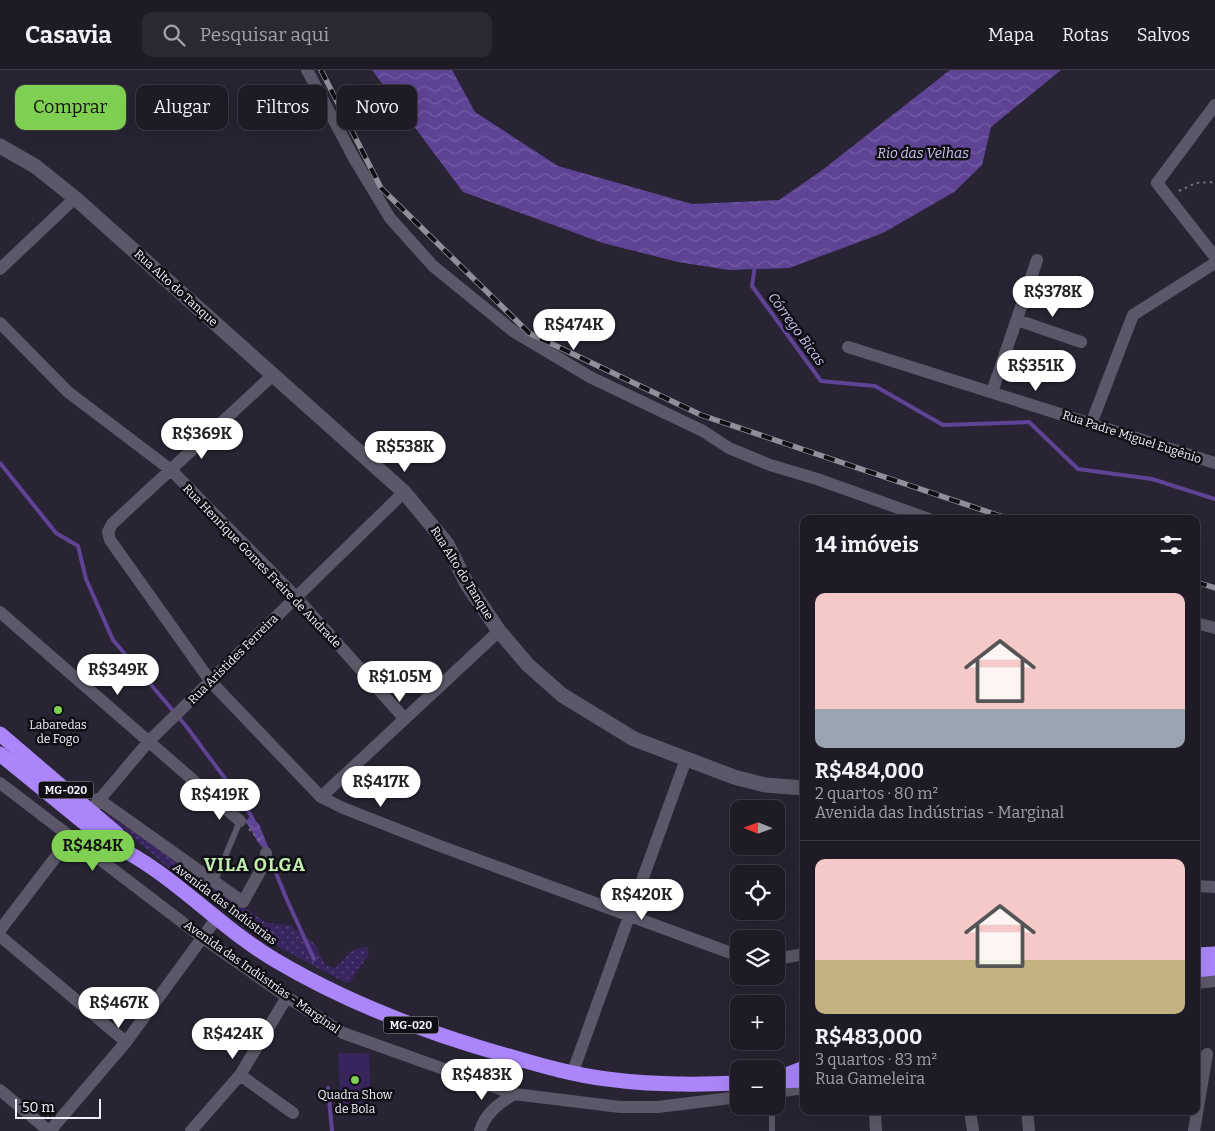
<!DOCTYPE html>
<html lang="pt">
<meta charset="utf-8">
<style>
:root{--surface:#1e1b26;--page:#2b2832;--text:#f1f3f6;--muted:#a1a1a7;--line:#3c3943;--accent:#7fd052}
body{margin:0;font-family:Bitter,serif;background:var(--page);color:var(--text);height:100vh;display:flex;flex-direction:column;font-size:19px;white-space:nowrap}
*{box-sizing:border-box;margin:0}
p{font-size:16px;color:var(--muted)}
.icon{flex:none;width:28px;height:28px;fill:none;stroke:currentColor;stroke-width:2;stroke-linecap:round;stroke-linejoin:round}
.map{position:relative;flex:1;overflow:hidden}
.panel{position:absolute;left:800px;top:445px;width:400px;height:600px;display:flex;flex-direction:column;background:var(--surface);border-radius:10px;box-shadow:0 5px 20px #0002,0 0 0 1px var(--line)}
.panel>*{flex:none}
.hud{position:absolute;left:15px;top:15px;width:475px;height:45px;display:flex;gap:10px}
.needle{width:32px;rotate:271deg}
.controls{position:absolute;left:730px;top:730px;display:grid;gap:10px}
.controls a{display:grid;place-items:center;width:55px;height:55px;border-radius:10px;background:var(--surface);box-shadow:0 5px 20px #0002,0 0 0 1px var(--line);font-size:25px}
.scale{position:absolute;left:15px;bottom:12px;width:86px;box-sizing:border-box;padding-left:5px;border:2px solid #f2f0fa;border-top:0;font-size:14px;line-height:18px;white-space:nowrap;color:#f2f0fa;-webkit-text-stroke:4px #100e15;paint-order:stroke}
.price{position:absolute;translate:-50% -42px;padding:0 11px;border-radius:18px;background:#fff;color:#222;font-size:16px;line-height:32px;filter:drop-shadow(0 1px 2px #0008)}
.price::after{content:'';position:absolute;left:50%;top:30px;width:15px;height:11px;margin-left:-8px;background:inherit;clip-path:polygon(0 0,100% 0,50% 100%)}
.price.current{background:var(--accent);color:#111}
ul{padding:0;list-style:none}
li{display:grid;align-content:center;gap:10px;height:265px;padding:0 15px}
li+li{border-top:1px solid var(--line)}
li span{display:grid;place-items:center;height:155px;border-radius:10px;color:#555}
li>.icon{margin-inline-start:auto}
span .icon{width:90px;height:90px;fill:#fffc;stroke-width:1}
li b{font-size:21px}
h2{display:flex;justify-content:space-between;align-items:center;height:60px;padding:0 15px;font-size:21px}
.pill{padding:0 18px;border-radius:10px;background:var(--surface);box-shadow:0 5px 20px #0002,0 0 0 1px var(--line);font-size:18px;line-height:45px}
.pill.current{background:var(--accent);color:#111}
header{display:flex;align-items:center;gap:30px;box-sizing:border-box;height:70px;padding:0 25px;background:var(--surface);border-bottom:1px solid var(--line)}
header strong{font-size:24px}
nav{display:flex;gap:28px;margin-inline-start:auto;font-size:18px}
.search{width:350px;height:45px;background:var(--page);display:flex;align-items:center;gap:12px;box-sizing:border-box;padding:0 18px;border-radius:10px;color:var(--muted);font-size:19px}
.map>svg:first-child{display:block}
.grass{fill:url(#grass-dots)}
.garden{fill:#39255e}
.water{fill:url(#water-waves)}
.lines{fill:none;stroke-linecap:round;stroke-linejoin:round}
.stream{stroke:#5f4395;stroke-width:4}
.path{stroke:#75717f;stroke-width:2;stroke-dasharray:2.5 4;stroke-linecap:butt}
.lane{stroke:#5c5869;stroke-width:6}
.street{stroke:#5c5869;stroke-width:12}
.secondary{stroke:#5c5869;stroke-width:15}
.highway{stroke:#aa86fa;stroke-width:15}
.rail-casing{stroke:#928f9b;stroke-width:5.5}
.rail{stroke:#100e15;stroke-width:4;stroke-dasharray:11;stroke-linecap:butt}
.poi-dot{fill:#7fd052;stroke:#100e15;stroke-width:2}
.labels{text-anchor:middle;stroke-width:5;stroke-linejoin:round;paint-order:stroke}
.shield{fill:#100e15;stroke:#aeacb5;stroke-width:1}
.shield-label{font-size:11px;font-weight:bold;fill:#f2f0fa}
.street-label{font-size:12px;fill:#f2f0fa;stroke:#100e15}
.poi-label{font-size:12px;fill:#f2f0fa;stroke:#100e15}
.water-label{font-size:14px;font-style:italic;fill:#ccc1ef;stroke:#100e15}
.district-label{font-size:18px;font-weight:bold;letter-spacing:1px;fill:#c2efad;stroke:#100e15}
</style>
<header>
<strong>Casavia</strong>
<div class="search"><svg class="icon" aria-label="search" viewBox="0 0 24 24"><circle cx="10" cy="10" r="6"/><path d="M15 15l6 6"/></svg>Pesquisar aqui</div>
<nav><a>Mapa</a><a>Rotas</a><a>Salvos</a></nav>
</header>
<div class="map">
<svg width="1215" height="1061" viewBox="0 0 1215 1061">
<defs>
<pattern id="grass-dots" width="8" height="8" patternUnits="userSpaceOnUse" patternTransform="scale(1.25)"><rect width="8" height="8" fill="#39255e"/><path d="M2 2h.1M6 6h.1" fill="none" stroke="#564576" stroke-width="1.8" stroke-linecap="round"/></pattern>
<pattern id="water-waves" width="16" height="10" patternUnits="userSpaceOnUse" patternTransform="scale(1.25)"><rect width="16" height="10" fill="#5f4395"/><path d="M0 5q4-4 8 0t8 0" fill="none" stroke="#765ea5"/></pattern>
</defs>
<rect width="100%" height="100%" fill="#282433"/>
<path class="grass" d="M101,741l70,45 7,8 89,59 23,2 25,19 10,21 10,3c13,-12 11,-18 32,-21l2,7 -19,28 -4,1 -64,-34 -106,-75z"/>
<path class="garden" d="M338,983h31l2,53 -30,3z"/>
<path class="water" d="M372,0h80l23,42 83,54 134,38 87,-4 42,-29 129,-101h111l-70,57 -9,38 -28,27 -71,41 -94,35 -60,2 -51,-8 -75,-19 -140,-51z
M250,747l9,7 10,25 -3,2c-10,-8 -13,-20 -21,-30z"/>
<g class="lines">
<path class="stream" d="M755,195l-3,21 69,95 54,5 68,39 86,-3 49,47 74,10 63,20
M0,393l56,70 22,13 8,33 27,61 73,86 61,82 7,14
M269,786l18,44 27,59
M328,1018l4,43"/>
<path class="path" d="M1179,121l17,-8 19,-1
M249,759l12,13"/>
<path class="lane" d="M214,813l26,-62
M772,1036v25"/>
<path class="street" d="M307,0l48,90 35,58 43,48 80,65 77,46 113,54 26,17 41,17 47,14 112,40
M1215,35l-58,78 58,74
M0,199l75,-71
M1017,250l64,22
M0,253l68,69 103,78 124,126 109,122
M848,277l367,116
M274,304l-162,150 -4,8 2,8 101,142 110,115 22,11 97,38 299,110
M992,322l45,-132
M1091,354l42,-109 82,-52
M0,542l240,209
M1196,553l19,5
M0,713l203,155 84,59 56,36 171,61 106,13h38l81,-10
M321,727l178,-166
M98,729l145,103 20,-36 3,-13
M90,741l59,-70 255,-249
M1196,816l19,1
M0,860l71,-93
M0,866l126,106
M776,889l28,-5
M1196,913l19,-2
M572,1004l114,-315
M240,1005l53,38
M0,1020l49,41
M776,1022l28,-4
M875,1041l1,20
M970,1041l3,20
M1027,1041l2,20
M50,1061l76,-89 90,-123
M191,1061l49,-56 47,-78
M480,1061c5,-18 20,-28 34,-37
M1194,1061l13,-77"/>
<path class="secondary" d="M0,76l35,20 40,32 329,294 43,52 20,40 32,47 29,34 34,30 72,44 100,38 31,8 39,3"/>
<path class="highway" d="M0,664l117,100 10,17
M0,684l109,89c61,27 108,83 166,117 74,44 154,74 237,97 31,9 62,18 95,22 43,6 88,6 132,4
M1196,885l19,-1
M1196,900l19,-2
M776,1009l28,-11
M778,1011l26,-1"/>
<g class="rail-casing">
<path id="rail" d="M321,0l60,118 148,145 172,82 308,104
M1196,512l19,6"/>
</g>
<use href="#rail" class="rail"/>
</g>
<g class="poi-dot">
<circle cx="58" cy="640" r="5"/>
<circle cx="355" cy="1010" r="5"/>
</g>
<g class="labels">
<g class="shield">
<rect x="38.5" y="711.5" width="55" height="17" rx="4"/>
<rect x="383.5" y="946.5" width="55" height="17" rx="4"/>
</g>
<g class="shield-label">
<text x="66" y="724">MG-020</text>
<text x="411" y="959">MG-020</text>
</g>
<g class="street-label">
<text transform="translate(176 218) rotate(42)" y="4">Rua Alto do Tanque</text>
<text transform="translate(1132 367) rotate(18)" y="4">Rua Padre Miguel Eugênio</text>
<text transform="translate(262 496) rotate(46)" y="4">Rua Henrique Gomes Freire de Andrade</text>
<text transform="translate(462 503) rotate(58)" y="4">Rua Alto do Tanque</text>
<text transform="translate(233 589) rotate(-45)" y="4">Rua Aristides Ferreira</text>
<text transform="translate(225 834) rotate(37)" y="4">Avenida das Indústrias</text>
<text transform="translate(262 907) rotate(35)" y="4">Avenida das Indústrias - Marginal</text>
</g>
<g class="poi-label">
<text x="58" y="659">Labaredas<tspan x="58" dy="14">de Fogo</tspan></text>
<text x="355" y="1029">Quadra Show<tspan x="355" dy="14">de Bola</tspan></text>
</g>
<g class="water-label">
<text x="923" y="88">Rio das Velhas</text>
<text transform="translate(797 259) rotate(54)" y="5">Córrego Bicas</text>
</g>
<g class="district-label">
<text x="255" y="801">VILA OLGA</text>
</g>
</g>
</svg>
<div class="controls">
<a><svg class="needle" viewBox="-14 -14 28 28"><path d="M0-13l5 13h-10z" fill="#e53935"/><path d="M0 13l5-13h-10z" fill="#a1a1a7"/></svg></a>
<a><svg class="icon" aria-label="locate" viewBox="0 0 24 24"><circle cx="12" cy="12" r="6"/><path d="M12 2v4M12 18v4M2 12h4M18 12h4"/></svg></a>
<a><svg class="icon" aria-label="layers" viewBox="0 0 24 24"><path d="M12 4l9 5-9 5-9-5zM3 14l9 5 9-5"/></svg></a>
<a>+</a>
<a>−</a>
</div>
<div class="scale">50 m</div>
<b class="price" style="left:1053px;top:248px">R$378K</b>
<b class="price" style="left:574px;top:281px">R$474K</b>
<b class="price" style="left:1036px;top:322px">R$351K</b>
<b class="price" style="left:202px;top:390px">R$369K</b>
<b class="price" style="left:405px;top:403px">R$538K</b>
<b class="price" style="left:118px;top:626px">R$349K</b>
<b class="price" style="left:400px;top:633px">R$1.05M</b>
<b class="price" style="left:381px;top:738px">R$417K</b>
<b class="price" style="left:220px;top:751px">R$419K</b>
<b class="price current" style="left:93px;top:802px">R$484K</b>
<b class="price" style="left:642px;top:851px">R$420K</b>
<b class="price" style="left:119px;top:959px">R$467K</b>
<b class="price" style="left:233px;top:990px">R$424K</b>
<b class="price" style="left:482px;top:1031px">R$483K</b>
<div class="hud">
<a class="pill current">Comprar</a>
<a class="pill">Alugar</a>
<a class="pill">Filtros</a>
<a class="pill">Novo</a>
</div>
<section class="panel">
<h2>14 imóveis<svg class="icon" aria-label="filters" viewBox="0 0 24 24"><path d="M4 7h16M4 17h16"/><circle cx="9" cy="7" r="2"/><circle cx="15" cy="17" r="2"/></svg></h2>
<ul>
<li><span style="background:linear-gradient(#f6c9c9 75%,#9aa5b1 0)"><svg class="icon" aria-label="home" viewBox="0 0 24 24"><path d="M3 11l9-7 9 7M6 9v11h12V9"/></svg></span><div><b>R$484,000</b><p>2 quartos · 80 m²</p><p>Avenida das Indústrias - Marginal</p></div></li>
<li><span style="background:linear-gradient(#f6c9c9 65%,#c2b280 0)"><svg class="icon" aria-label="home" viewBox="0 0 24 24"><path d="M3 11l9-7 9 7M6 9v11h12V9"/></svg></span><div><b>R$483,000</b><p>3 quartos · 83 m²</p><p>Rua Gameleira</p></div></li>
</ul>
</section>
</div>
